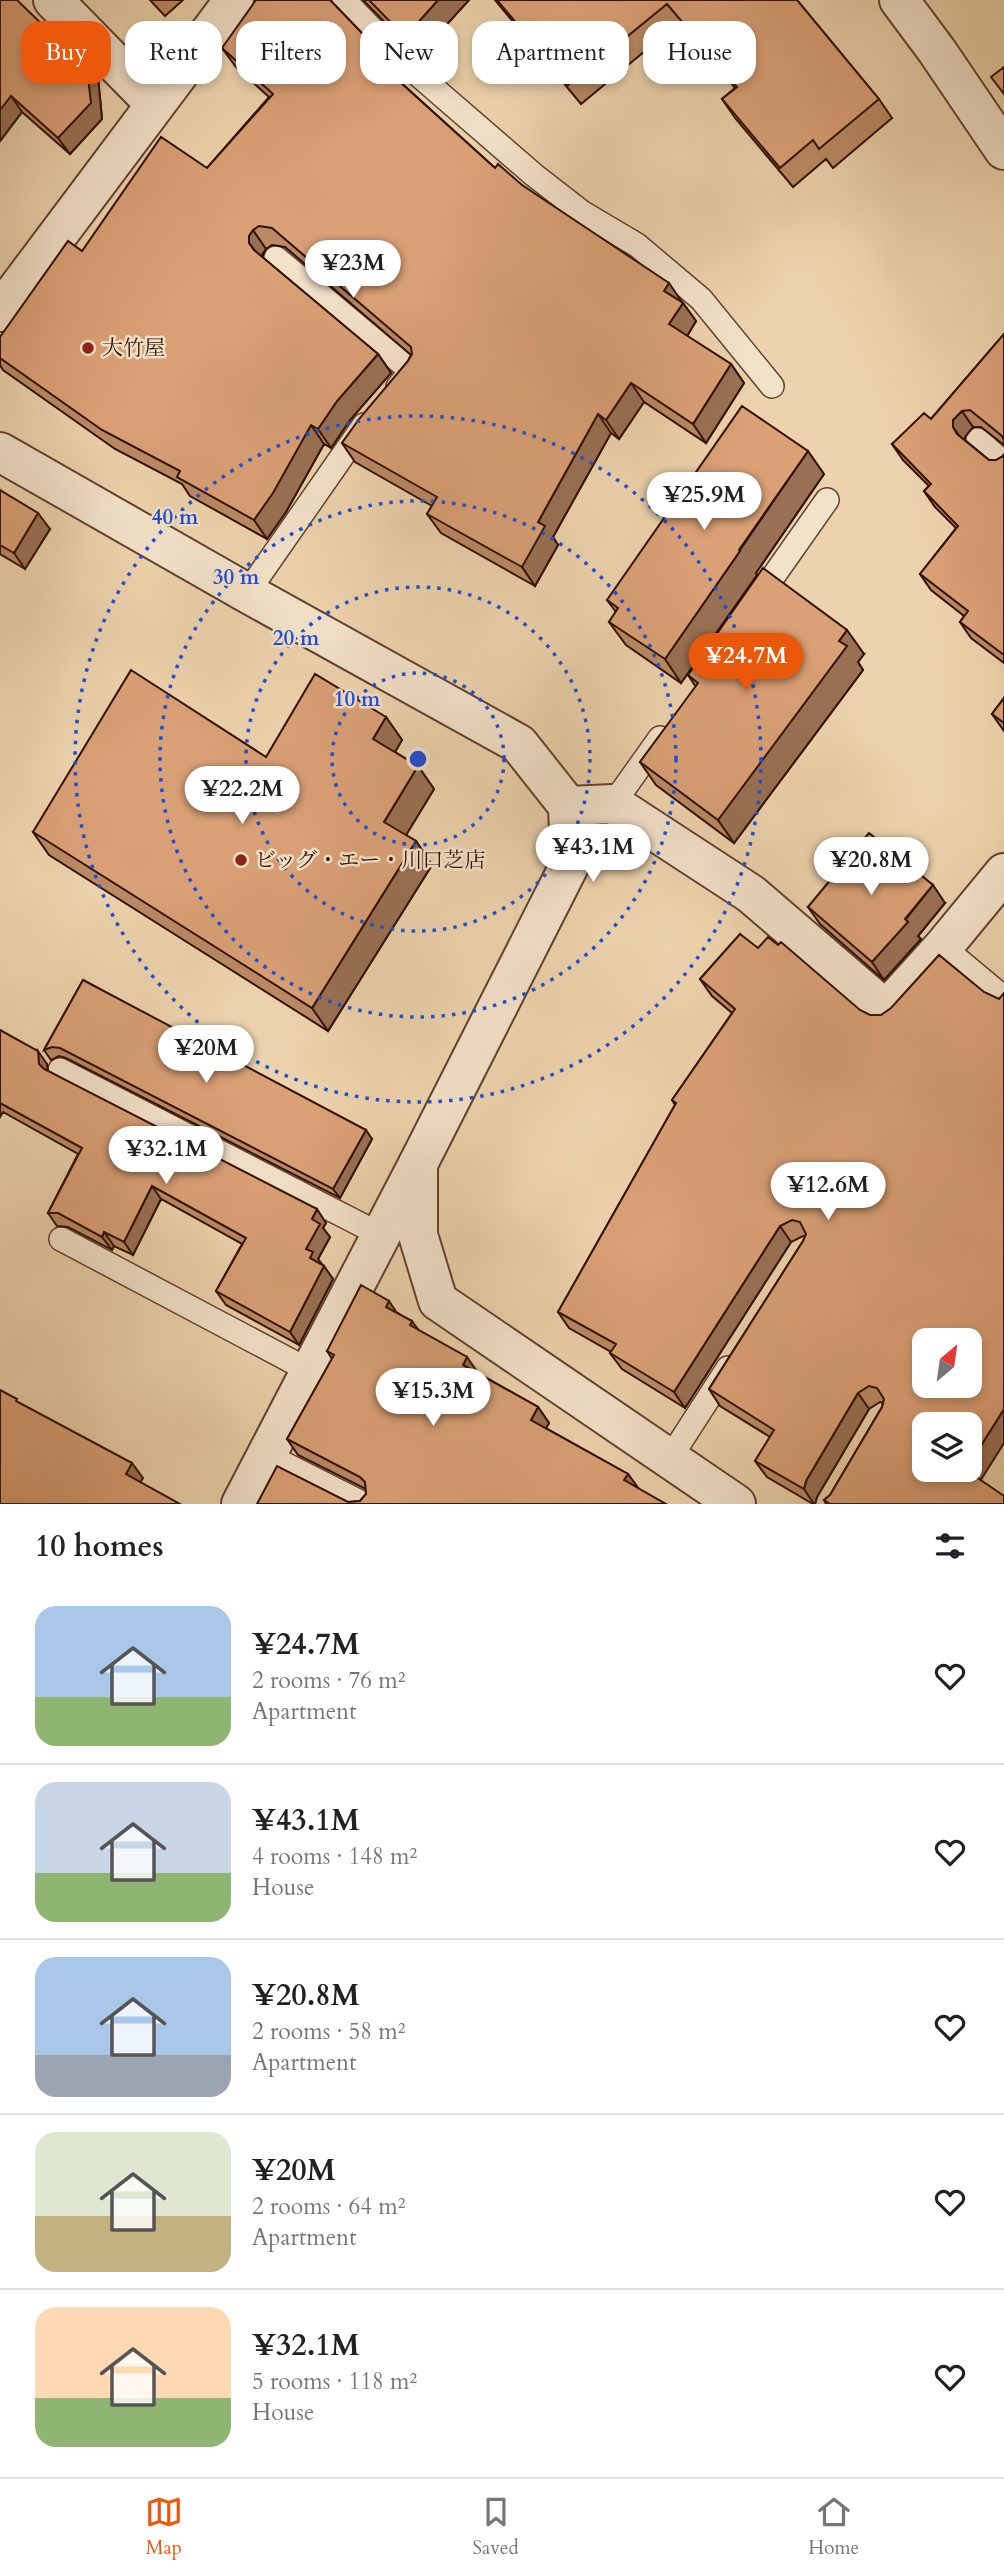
<!DOCTYPE html>
<meta charset="utf-8">
<style>
:root{--surface:#fff;--page:#f2f2f2;--text:#202124;--muted:#757577;--line:#e0e0e0;--accent:#ea580c}
body{margin:0;font-family:Cardo,"Noto Serif JP",serif;background:var(--page);color:var(--text);height:100vh;display:flex;flex-direction:column;font-size:26px;white-space:nowrap}
*{box-sizing:border-box;margin:0}
p{font-size:23px;color:var(--muted)}
.icon{flex:none;width:38px;height:38px;fill:none;stroke:currentColor;stroke-width:2;stroke-linecap:round;stroke-linejoin:round}
.map{position:relative;height:1504px;overflow:hidden}
.sheet{display:flex;flex-direction:column;background:var(--surface);flex:1}
.sheet>*{flex:none}
.top-card{position:absolute;left:21px;top:21px;width:962px;height:63px;display:flex;gap:14px}
.needle{width:46px;rotate:29deg}
.buttons{position:absolute;left:912px;top:1328px;display:grid;gap:14px}
.buttons a{display:grid;place-items:center;width:70px;height:70px;border-radius:14px;background:var(--surface);box-shadow:0 4px 10px #0003;font-size:35px}
.price{position:absolute;translate:-50% -60px;padding:0 16px;border-radius:24px;background:#fff;color:#222;font-size:23px;line-height:46px;filter:drop-shadow(0 2px 4px #0008)}
.price::after{content:'';position:absolute;left:50%;top:42px;width:21px;height:16px;margin-left:-10px;background:inherit;clip-path:polygon(0 0,100% 0,50% 100%)}
.price.current{background:var(--accent);color:#fff}
ul{padding:0;list-style:none}
li{display:flex;align-items:center;gap:21px;height:175px;padding:0 35px}
li+li{border-top:2px solid var(--line)}
li span{display:grid;place-items:center;flex:none;width:196px;height:140px;border-radius:21px;color:#555}
li>.icon{margin-inline-start:auto}
span .icon{width:84px;height:84px;fill:#fffc;stroke-width:1}
li b{font-size:30px}
h2{display:flex;justify-content:space-between;align-items:center;height:84px;padding:0 35px;font-size:30px}
.tag{padding:0 24px;border-radius:21px;background:var(--surface);box-shadow:0 4px 10px #0003;font-size:24px;line-height:63px}
.tag.current{background:var(--accent);color:#fff}
.tab-bar{display:flex;justify-content:space-around;align-items:center;height:98px;border-top:2px solid var(--line);background:var(--surface);font-size:19px;color:var(--muted)}
.tab-bar a{display:grid;justify-items:center;gap:4px}
.tab-bar .current{color:var(--accent)}
.map>svg:first-child{display:block}
.lines{fill:none;stroke-linecap:round;stroke-linejoin:round}
.service-casing{stroke:#60412e;stroke-width:26}
.minor-casing{stroke:#60412e;stroke-width:42}
.tertiary-casing{stroke:#60412e;stroke-width:42}
.service{stroke:#f3e2ca;stroke-width:23}
.minor{stroke:#f3e2ca;stroke-width:38}
.tertiary{stroke:#f3e2ca;stroke-width:38}
.wall{fill:#bb8a65;stroke:#311003;stroke-width:2}
.shaded-wall{fill:#997053;stroke:#311003;stroke-width:2}
.building{fill:#daa076;stroke:#311003;stroke-width:2;fill-rule:evenodd}
.ring{fill:none;stroke:#1d4ed8;stroke-width:3.5;stroke-dasharray:3.5 7}
.poi-dot{fill:#8f2418;stroke:#f3e2ca;stroke-width:2.5}
.labels{text-anchor:middle;stroke-width:5;stroke-linejoin:round;paint-order:stroke}
.poi-label{font-size:21px;fill:#311003;stroke:#f3e2ca;text-anchor:start}
.centre{fill:#1d4ed8;stroke:#f3e2ca;stroke-width:3.5}
.ring-label{font-size:21px;text-anchor:middle;font-weight:bold;fill:#1d4ed8;stroke:#f3e2ca;stroke-width:5;stroke-linejoin:round;paint-order:stroke}
</style>
<div class="map">
<svg width="1004" height="1504" viewBox="0 0 1004 1504">
<rect width="100%" height="100%" fill="#edd3ad"/>
<filter id="stains"><feTurbulence type="fractalNoise" baseFrequency=".00286" numOctaves="4"/><feColorMatrix values="0 0 0 0 .2 0 0 0 0 .09 0 0 0 0 .02 0 0 0 .5 -.17"/></filter>
<radialGradient id="worn" r=".72"><stop offset=".6" stop-color="#630" stop-opacity="0"/><stop offset="1" stop-color="#630" stop-opacity=".3"/></radialGradient>
<g class="lines">
<g class="service-casing">
<path id="service" d="M344,0l64,66 126,109 49,38 54,32 64,54 71,87
M276,258l135,113 -13,16
M978,440l26,23
M247,593l117,-168
M756,601l71,-101
M613,804l47,-66
M943,947l61,51
M60,1070l321,165
M61,1239l249,132
M267,1455l97,49
M670,1458l58,-90"/>
</g>
<g class="minor-casing">
<path id="minor" d="M53,0l102,104
M899,0l38,51 67,99
M0,312l234,-312
M568,806l45,-2 138,90 135,116 57,-63 61,-74
M241,1504l177,-340"/>
</g>
<g class="tertiary-casing">
<path id="tertiary" d="M0,452l247,141 272,151 49,62 2,58 -152,300v71l20,66 298,203"/>
</g>
<use href="#service" class="service"/>
<use href="#minor" class="minor"/>
<use href="#tertiary" class="tertiary"/>
</g>
<path class="wall" d="M0,0l98,77 4,42 -32,35 -48,-42 -22,29z
M150,0h33l-18,16z
M363,0h106l-51,56z
M495,0h302l82,99 13,19 -59,50 -7,-9 -33,28 -58,-69 -13,-19 13,-11 -55,-66 -99,82z
M332,2l54,56 13,19 -2,2 98,89 27,17 160,117 14,19 -9,15 44,28 13,19 -38,60 -62,-41 -25,37 -8,-6 -58,104 5,8 -23,41 -94,-53 -14,-19 5,-8 -77,-44 -13,-19 66,-82 3,-6 -126,-108 -13,-2 -6,4 -4,8 116,97 13,19 -41,47 -19,28 -7,-4 -38,68 -19,27 -77,-43 -8,-12 -67,-35 -112,-79 -3,-5v-28l82,-86 125,-83 62,-71 -33,-30 -14,-19z
M1004,334v111l-23,-18h-8l-8,10v3l24,20h7l7,-4 1,-2v209l-33,-25 -11,-16 4,-6 -33,-26 -11,-16 36,-46 -21,-21 -11,-16 5,-5 -26,-26 -11,-16 39,-25z
M824,474l-68,99 1,2 -76,108 -55,-38 -17,-23 7,-10 -9,-12z
M0,490l50,39 -25,40 -25,-15z
M864,654l-6,8 5,8 -129,173 -78,-58 -16,-23 56,-75 -8,-12z
M1004,698v33l-12,-17z
M386,717l16,23 -7,12 23,14 16,23 -28,46 10,6 16,24 -104,166 -279,-176 -16,-23 233,-75z
M945,903l-27,33 3,3 -37,41 -64,-56 -12,-17z
M740,934l240,546 24,24h-178l-2,-4 6,-5 52,-88 1,-4 -3,-1 -11,7 -52,88 -2,7h-2l-46,-27 -12,-16 15,-24 -50,-31 -11,-17 94,-148 2,-4 -2,-1 -12,6 -106,166 -63,-39 -12,-16 1,-1 -42,-24 -11,-16 117,-207 -3,-5 60,-87 -20,-17 -12,-17z
M83,980l289,159 -32,59 -274,-140 -7,-2 -8,4 -7,-10z
M0,1030l47,34 1,7 278,152 -3,5 7,9 -12,22 15,20 -34,66 -73,-40 -10,-14 26,-47 -81,-45 -28,56 -19,-9 -2,4 -44,-23 -11,-1 -9,-13 30,-59 -75,-42 -3,5z
M398,1313l20,17 60,43 60,34 11,16 -3,5 82,46 10,14 -290,14 12,-1 6,-7v-5l-68,-34 -11,-16 45,-80 -5,-8z"/>
<path class="shaded-wall" d="M438,0h31l-51,56 -13,-19z
M386,58l13,19 -6,6 -13,-19z
M86,60l12,17 4,42 -32,35 -12,-16z
M11,96l11,16 -22,29v-31z
M253,230l13,19 -4,6 1,7 -14,-19v-7z
M669,283l13,19 -18,-11z
M683,303l13,18 -13,22 -14,-19z
M378,354l13,19 -41,47 -19,28 -13,-19 19,-28z
M731,364l13,19 -38,60 -13,-19z
M631,383l13,19 -25,37 -13,-19z
M962,411l11,16 -8,10v7l-12,-17v-7z
M598,414l13,19 -58,104 5,8 -23,41 -13,-19 16,-45z
M311,425l13,19 -38,68 -19,27 -13,-19z
M808,451l16,23 -68,99 1,2 -76,108 -16,-24z
M38,513l12,16 -25,40 -11,-16z
M847,630l17,24 -6,8 5,8 -129,173 -16,-23 121,-179z
M386,717l16,23 -13,22 -16,-23z
M418,766l16,23 -34,56 -16,-23z
M416,841l16,24 -104,166 -16,-23z
M933,885l12,18 -27,33 3,3 -37,41 -12,-18z
M38,1051l9,13 1,13 -9,-13z
M366,1130l6,9 -32,59 -7,-9z
M152,1186l9,13 -28,56 -9,-13z
M317,1209l9,14 -3,5 7,9 -12,22 5,7 -13,-8 -4,-9 6,-30z
M780,1226l11,16 -106,166 -11,-16z
M104,1232l10,14 -2,4 -10,-13z
M324,1266l9,13 -34,66 -9,-13z
M389,1301l10,15 -13,-9z
M412,1321l11,15 -13,-11z
M467,1357l11,16 -15,-8z
M858,1393l11,16 -52,88 -2,7h-1l-10,-15 2,-8z
M538,1407l11,16 -7,12 -11,-15z
M1004,1409v34l-27,43 -11,-16h4v-7z
M132,1463l11,15 -7,11 -10,-15z
M628,1474l11,15 -15,-9z"/>
<path class="building" d="M0,0h17l31,30 2,-2 36,32 5,43 -33,35 -47,-42 -11,14z
M256,0h74l56,58 -6,6 115,104 3,-4 24,21 147,98 -5,8 19,12 -14,21 62,40 -38,60 -62,-41 -25,37 -8,-6 -60,108 7,4 -23,41 -95,-53 10,-17 -95,-54 17,-24 49,-58 4,-7 -1,-7 -139,-119 -13,-2 -6,4 -4,6v7l5,7 124,104 -41,47 -19,28 -7,-4 -38,68 -19,27 -77,-43 3,-6 -78,-41 -102,-72v-21l68,-96 14,10 79,-114 46,31 66,-74 -51,-46z
M369,0h69l-33,37z
M497,0h300l82,99 -60,50 -6,-9 -33,28 -58,-69 15,-12 -70,-83 -99,81z
M1004,67v27l-13,-17z
M1004,334v106l-2,-4 -32,-26 -8,1 -9,9v7l4,7 32,26h7l7,-4 1,-2v201l-44,-33 8,-11 -48,-37 38,-48 -34,-35 7,-7 -39,-40 32,-31 7,6z
M742,406l66,45 -69,99 1,1 -75,108 -56,-37 9,-14 -11,-8z
M0,490l38,23 -24,40 -14,-8z
M763,568l84,62 -8,11 8,5 -129,174 -78,-58 58,-79 -10,-8z
M131,670l135,87 49,-83 71,43 -13,22 45,27 -34,56 32,19 -104,167 -279,-176z
M1004,698v25l-12,-9z
M869,833l64,52 -28,34 3,3 -36,40 -64,-55z
M740,934l18,14 10,-11 10,8 3,-3 79,68 10,5h11l10,-7 48,-53 45,37 15,7 5,-6v416l-34,54v-39h-46v46h42l38,26v8h-174l-6,-4 6,-5 52,-88 2,-8 -7,-11 -8,-2 -11,7 -52,88 -2,8 -49,-28 19,-31 -65,-41 94,-148 3,-7 -6,-12 -8,-2 -12,6 -106,166 -64,-39 6,-9 -58,-32 118,-209 -4,-3 63,-91 -35,-30zM924,1340h46v46h-46z
M83,980l283,150 -33,59 -273,-141 -8,-1 -8,3z
M0,1030l38,21 1,13 5,5 273,140 -5,10 8,5 -14,25 7,3 -3,6 14,8 -34,66 -74,-41 30,-53 -94,-52 -28,56 -20,-10 -2,5 -44,-24h-10l34,-65 -82,-45z
M361,1285l28,16 -3,6 26,14 -2,4 57,32 -4,8 75,42 -7,13 97,54 -4,6 42,24h-409l20,-38 71,36 12,-1 6,-7 -1,-12 -5,-5 -73,-38 47,-84 -7,-4z
M0,1390l17,9 -1,2 116,62 -6,11 54,30h-180z"/>
<g class="ring">
<circle cx="418" cy="759" r="86"/>
<circle cx="418" cy="759" r="172"/>
<circle cx="418" cy="759" r="258"/>
<circle cx="418" cy="759" r="343"/>
</g>
<g class="poi-dot">
<circle cx="88" cy="348" r="7"/>
<circle cx="241" cy="860" r="7"/>
</g>
<g class="labels">
<g class="poi-label">
<text x="102" y="355">大竹屋</text>
<text x="255" y="867">ビッグ・エー・川口芝店</text>
</g>
</g>
<circle cx="418" cy="759" r="10" class="centre"/>
<g class="ring-label">
<text x="175" y="524">40 m</text>
<text x="236" y="584">30 m</text>
<text x="296" y="645">20 m</text>
<text x="357" y="706">10 m</text>
</g>
<rect width="100%" height="100%" filter="url(#stains)"/>
<rect width="100%" height="100%" fill="url(#worn)"/>
</svg>
<div class="buttons">
<a><svg class="needle" viewBox="-14 -14 28 28"><path d="M0-13l5 13h-10z" fill="#e53935"/><path d="M0 13l5-13h-10z" fill="#757577"/></svg></a>
<a><svg class="icon" aria-label="layers" viewBox="0 0 24 24"><path d="M12 4l9 5-9 5-9-5zM3 14l9 5 9-5"/></svg></a>
</div>
<b class="price" style="left:353px;top:300px">¥23M</b>
<b class="price" style="left:704px;top:532px">¥25.9M</b>
<b class="price current" style="left:746px;top:693px">¥24.7M</b>
<b class="price" style="left:242px;top:826px">¥22.2M</b>
<b class="price" style="left:593px;top:884px">¥43.1M</b>
<b class="price" style="left:871px;top:897px">¥20.8M</b>
<b class="price" style="left:206px;top:1085px">¥20M</b>
<b class="price" style="left:166px;top:1186px">¥32.1M</b>
<b class="price" style="left:828px;top:1222px">¥12.6M</b>
<b class="price" style="left:433px;top:1428px">¥15.3M</b>
<div class="top-card">
<a class="tag current">Buy</a>
<a class="tag">Rent</a>
<a class="tag">Filters</a>
<a class="tag">New</a>
<a class="tag">Apartment</a>
<a class="tag">House</a>
</div>
</div>
<section class="sheet">
<h2>10 homes<svg class="icon" aria-label="filters" viewBox="0 0 24 24"><path d="M4 7h16M4 17h16"/><circle cx="9" cy="7" r="2"/><circle cx="15" cy="17" r="2"/></svg></h2>
<ul>
<li><span style="background:linear-gradient(#a9c7e8 65%,#8fb573 0)"><svg class="icon" aria-label="home" viewBox="0 0 24 24"><path d="M3 11l9-7 9 7M6 9v11h12V9"/></svg></span><div><b>¥24.7M</b><p>2 rooms · 76 m²</p><p>Apartment</p></div><svg class="icon" aria-label="heart" viewBox="0 0 24 24"><path d="M12 20l-8-8c-3-5 5-10 8-4 3-6 11-1 8 4z"/></svg></li>
<li><span style="background:linear-gradient(#c9d6e8 65%,#8fb573 0)"><svg class="icon" aria-label="home" viewBox="0 0 24 24"><path d="M3 11l9-7 9 7M6 9v11h12V9"/></svg></span><div><b>¥43.1M</b><p>4 rooms · 148 m²</p><p>House</p></div><svg class="icon" aria-label="heart" viewBox="0 0 24 24"><path d="M12 20l-8-8c-3-5 5-10 8-4 3-6 11-1 8 4z"/></svg></li>
<li><span style="background:linear-gradient(#a9c7e8 70%,#9aa5b1 0)"><svg class="icon" aria-label="home" viewBox="0 0 24 24"><path d="M3 11l9-7 9 7M6 9v11h12V9"/></svg></span><div><b>¥20.8M</b><p>2 rooms · 58 m²</p><p>Apartment</p></div><svg class="icon" aria-label="heart" viewBox="0 0 24 24"><path d="M12 20l-8-8c-3-5 5-10 8-4 3-6 11-1 8 4z"/></svg></li>
<li><span style="background:linear-gradient(#dfe7d0 60%,#c2b280 0)"><svg class="icon" aria-label="home" viewBox="0 0 24 24"><path d="M3 11l9-7 9 7M6 9v11h12V9"/></svg></span><div><b>¥20M</b><p>2 rooms · 64 m²</p><p>Apartment</p></div><svg class="icon" aria-label="heart" viewBox="0 0 24 24"><path d="M12 20l-8-8c-3-5 5-10 8-4 3-6 11-1 8 4z"/></svg></li>
<li><span style="background:linear-gradient(#ffd9b3 65%,#8fb573 0)"><svg class="icon" aria-label="home" viewBox="0 0 24 24"><path d="M3 11l9-7 9 7M6 9v11h12V9"/></svg></span><div><b>¥32.1M</b><p>5 rooms · 118 m²</p><p>House</p></div><svg class="icon" aria-label="heart" viewBox="0 0 24 24"><path d="M12 20l-8-8c-3-5 5-10 8-4 3-6 11-1 8 4z"/></svg></li>
</ul>
</section>
<nav class="tab-bar">
<a class="current"><svg class="icon" aria-label="map" viewBox="0 0 24 24"><path d="M3 6l6-2 6 2 6-2v14l-6 2-6-2-6 2zM9 4v14M15 6v14"/></svg>Map</a>
<a><svg class="icon" aria-label="saved" viewBox="0 0 24 24"><path d="M7 4h10v16l-5-4-5 4z"/></svg>Saved</a>
<a><svg class="icon" aria-label="home" viewBox="0 0 24 24"><path d="M3 11l9-7 9 7M6 9v11h12V9"/></svg>Home</a>
</nav>
